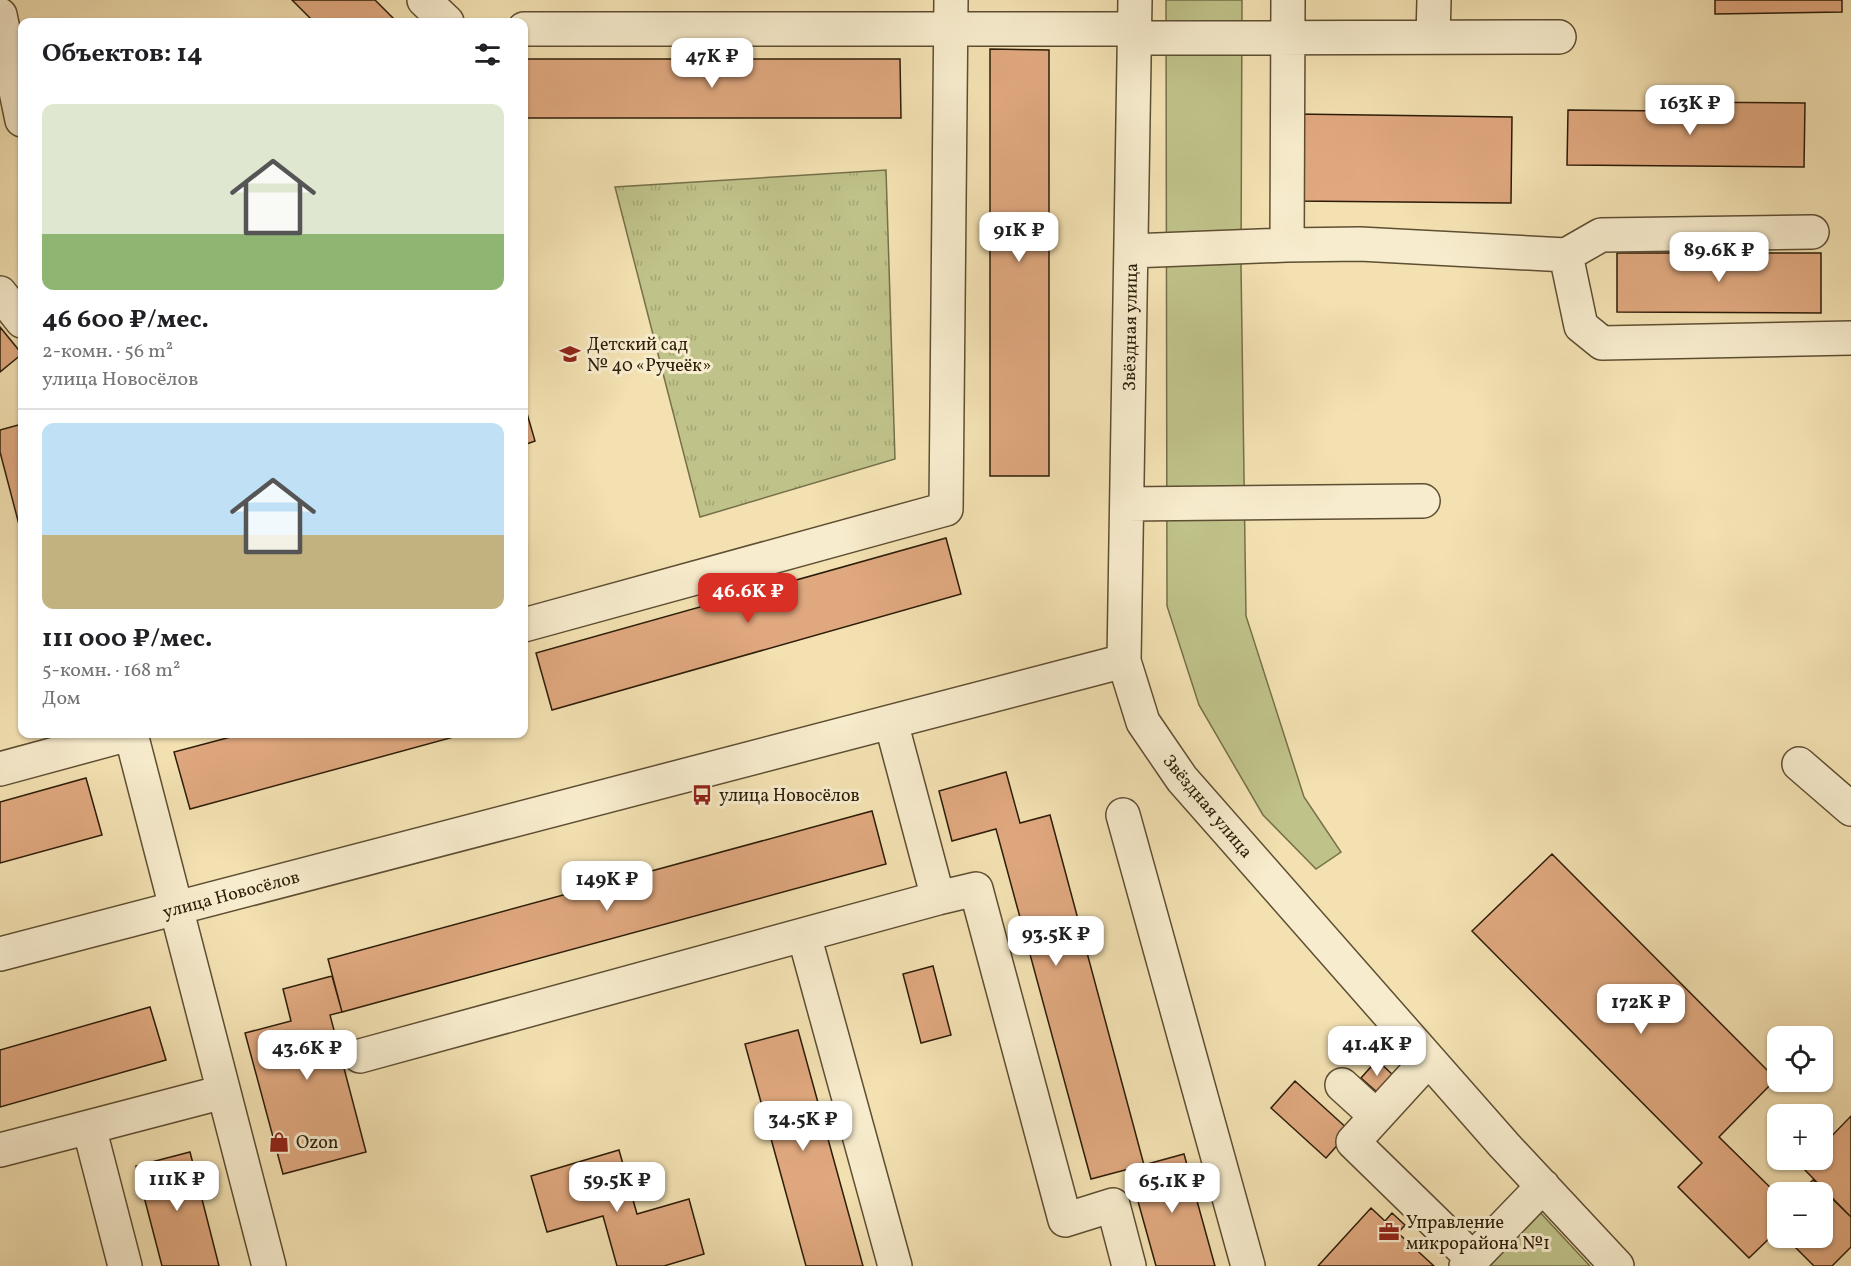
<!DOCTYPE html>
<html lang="ru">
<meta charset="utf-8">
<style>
:root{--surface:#fff;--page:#f6f6f6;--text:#202124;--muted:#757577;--line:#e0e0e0;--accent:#d93025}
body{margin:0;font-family:Vollkorn,serif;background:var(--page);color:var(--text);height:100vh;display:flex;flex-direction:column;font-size:22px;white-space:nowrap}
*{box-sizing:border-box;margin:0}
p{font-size:20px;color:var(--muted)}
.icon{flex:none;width:33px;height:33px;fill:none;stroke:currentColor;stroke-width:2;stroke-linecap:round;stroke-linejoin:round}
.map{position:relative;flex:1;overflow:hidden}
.panel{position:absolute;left:18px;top:18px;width:510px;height:720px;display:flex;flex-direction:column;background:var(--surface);border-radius:12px;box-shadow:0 2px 4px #0004}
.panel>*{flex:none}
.buttons{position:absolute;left:1767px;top:1026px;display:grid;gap:12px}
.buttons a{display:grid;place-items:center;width:66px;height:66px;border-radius:12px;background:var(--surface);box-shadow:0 2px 4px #0004;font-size:30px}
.price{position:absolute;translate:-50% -51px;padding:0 14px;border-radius:12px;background:#fff;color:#222;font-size:20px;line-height:39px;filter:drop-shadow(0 2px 3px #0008)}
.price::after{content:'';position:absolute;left:50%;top:36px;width:18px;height:14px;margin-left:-9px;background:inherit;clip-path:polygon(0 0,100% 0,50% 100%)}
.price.active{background:var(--accent);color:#fff}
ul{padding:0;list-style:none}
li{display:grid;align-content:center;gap:12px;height:318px;padding:0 24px}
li+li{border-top:2px solid var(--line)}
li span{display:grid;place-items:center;height:186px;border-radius:12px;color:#555}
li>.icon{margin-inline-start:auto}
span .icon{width:108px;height:108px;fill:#fffc;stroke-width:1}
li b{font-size:26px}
h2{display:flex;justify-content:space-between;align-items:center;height:72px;padding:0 24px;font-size:26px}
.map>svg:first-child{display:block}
.grass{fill:#bfc289;stroke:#767048;stroke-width:1.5}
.park{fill:url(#park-tufts);stroke:#767048;stroke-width:1.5}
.building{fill:#e0a87f;stroke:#2c1d08;stroke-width:1.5}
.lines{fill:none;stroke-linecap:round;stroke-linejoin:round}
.minor-casing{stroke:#5e4e32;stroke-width:36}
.minor{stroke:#f7eccd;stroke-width:33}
.labels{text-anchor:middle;stroke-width:6;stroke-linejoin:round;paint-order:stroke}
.street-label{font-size:18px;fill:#2c1d08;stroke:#f7eccd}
.poi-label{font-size:18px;fill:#2c1d08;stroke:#f7eccd;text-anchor:start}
</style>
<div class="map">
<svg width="1851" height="1266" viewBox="0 0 1851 1266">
<defs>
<pattern id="park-tufts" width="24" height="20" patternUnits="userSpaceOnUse" patternTransform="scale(1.5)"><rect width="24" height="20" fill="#bfc289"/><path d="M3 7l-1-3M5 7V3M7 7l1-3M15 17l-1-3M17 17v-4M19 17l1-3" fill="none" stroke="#a4a675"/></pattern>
</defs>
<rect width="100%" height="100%" fill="#f3e1b2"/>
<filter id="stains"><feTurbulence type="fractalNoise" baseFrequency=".00333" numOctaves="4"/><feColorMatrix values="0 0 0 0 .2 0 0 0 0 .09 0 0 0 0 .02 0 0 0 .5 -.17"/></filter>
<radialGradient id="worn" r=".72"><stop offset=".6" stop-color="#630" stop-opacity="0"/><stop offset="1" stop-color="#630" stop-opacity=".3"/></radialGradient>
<path class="grass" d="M1166,0h76l-1,266 5,350 58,181 37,55 -25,17 -53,-54 -64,-110 -32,-99z
M1536,1208l54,58h-109z"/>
<path class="park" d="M886,170l9,289 -195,58 -85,-330z"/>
<path class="building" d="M292,0h83l22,22h-83z
M1715,0h127v12l-127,2z
M990,49l59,1v426h-59z
M524,59h376l1,59h-377z
M1670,102l135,1 -1,64 -237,-2 1,-55 102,1z
M1295,114l217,3 -1,86 -217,-2z
M1617,253h204v60l-204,-1z
M0,327l22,27 -22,18z
M524,403l11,38 -11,4z
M22,424v112l-22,-84v-22z
M946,538l15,56 -409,116 -16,-57z
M242,734h219v1l-271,74 -16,-57z
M1006,772l14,51 30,-8 94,350 -53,14 -95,-350 -44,12 -13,-50z
M86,778l16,57 -102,28v-61z
M872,811l14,53 -544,148 -14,-53z
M1552,854l224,225 -57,58 59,58v35l-29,28 -71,-71 24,-24 -230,-232z
M933,966l18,69 -30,8 -18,-69z
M332,976l10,36 -12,3 36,137 -83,22 -38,-141 46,-12 -8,-32z
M150,1007l16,53 -166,47v-57z
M798,1030l65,236h-57l-61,-222z
M1377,1060l16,15 -15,18 -17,-15z
M1295,1081l55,50 -24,27 -55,-50z
M1851,1116v101l-49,-50 7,-7h13v-14z
M619,1150l18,64 52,-15 15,55 -40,12h-47l-14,-50 -56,16 -16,-56z
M190,1152l29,114h-57l-26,-100z
M1184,1154l31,112h-59l-27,-97z
M1813,1180l38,37v30l-19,19h-18l-28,-28h36v-46h-22z
M1371,1208l14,13 7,-8 13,12 -7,8 36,33h-116z"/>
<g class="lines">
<g class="minor-casing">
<path id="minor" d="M424,0l23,22
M1135,0l-11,661 19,61 39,57 322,366 113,121
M0,15l22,105
M524,29h611
M1433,37l1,-37
M1135,38l424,-1
M1287,245l1,-245
M1131,251l156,-6 73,-1 206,11 15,71 21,17 249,-5
M1566,255l35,-20 211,-3
M0,293l22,28
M1127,504l296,-3
M524,625l422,-116 5,-509
M891,722l47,176 38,-9 89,331 48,-15 16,61
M131,734l138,532
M1799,764l52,45
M0,769l129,-35
M1123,815l125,451
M804,935l91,331
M0,954l1124,-293
M360,1056l578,-158
M1428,1060l-75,82 120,117
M1342,1085l34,31
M89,1127l134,-35
M0,1150l89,-23 36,139
M1466,1266l77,-80"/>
</g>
<use href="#minor" class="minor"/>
</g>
<defs>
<g id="school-bare" transform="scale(1.62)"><path d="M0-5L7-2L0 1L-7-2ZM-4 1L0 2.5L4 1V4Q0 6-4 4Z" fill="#8f2418" stroke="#f7eccd" stroke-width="2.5" paint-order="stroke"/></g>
<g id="bus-bare" transform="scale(1.62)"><path d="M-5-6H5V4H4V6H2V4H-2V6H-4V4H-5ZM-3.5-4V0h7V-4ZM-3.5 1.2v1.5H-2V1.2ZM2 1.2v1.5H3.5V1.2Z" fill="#8f2418" stroke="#f7eccd" stroke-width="2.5" paint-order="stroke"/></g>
<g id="shop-bare" transform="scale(1.62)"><path d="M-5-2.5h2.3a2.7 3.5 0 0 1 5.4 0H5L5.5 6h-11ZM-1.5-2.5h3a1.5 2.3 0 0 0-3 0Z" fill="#8f2418" stroke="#f7eccd" stroke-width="2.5" paint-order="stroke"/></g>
<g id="office-bare" transform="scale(1.62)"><path d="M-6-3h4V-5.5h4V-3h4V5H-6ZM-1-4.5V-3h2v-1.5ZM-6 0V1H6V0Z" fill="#8f2418" stroke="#f7eccd" stroke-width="2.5" paint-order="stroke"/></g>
</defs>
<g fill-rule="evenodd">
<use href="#school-bare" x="570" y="354"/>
<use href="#bus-bare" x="702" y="795"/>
<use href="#shop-bare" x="279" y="1142"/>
<use href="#office-bare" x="1389" y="1232"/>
</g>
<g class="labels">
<g class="street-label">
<text transform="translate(1130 327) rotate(-89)" y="6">Звёздная улица</text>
<text transform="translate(1208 806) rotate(50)" y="6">Звёздная улица</text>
<text transform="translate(231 894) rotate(-15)" y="6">улица Новосёлов</text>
</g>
<g class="poi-label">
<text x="587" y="350">Детский сад<tspan x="587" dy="21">№ 40 «Ручеёк»</tspan></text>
<text x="719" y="801">улица Новосёлов</text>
<text x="296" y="1148">Ozon</text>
<text x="1406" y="1228">Управление<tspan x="1406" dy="21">микрорайона №1</tspan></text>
</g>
</g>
<rect width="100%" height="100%" filter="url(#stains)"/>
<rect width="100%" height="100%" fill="url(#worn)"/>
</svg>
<div class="buttons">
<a><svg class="icon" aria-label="locate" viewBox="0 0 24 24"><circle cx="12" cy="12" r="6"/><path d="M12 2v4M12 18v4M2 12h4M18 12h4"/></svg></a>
<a>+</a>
<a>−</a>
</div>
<b class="price" style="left:712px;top:89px">47K ₽</b>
<b class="price" style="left:1690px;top:136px">163K ₽</b>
<b class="price" style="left:1019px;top:263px">91K ₽</b>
<b class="price" style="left:1719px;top:283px">89.6K ₽</b>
<b class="price active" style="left:748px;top:624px">46.6K ₽</b>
<b class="price" style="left:607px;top:912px">149K ₽</b>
<b class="price" style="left:1056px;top:967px">93.5K ₽</b>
<b class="price" style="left:1641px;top:1035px">172K ₽</b>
<b class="price" style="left:1377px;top:1077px">41.4K ₽</b>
<b class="price" style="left:307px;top:1081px">43.6K ₽</b>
<b class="price" style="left:803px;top:1152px">34.5K ₽</b>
<b class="price" style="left:177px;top:1212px">111K ₽</b>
<b class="price" style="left:617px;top:1213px">59.5K ₽</b>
<b class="price" style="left:1172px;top:1214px">65.1K ₽</b>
<section class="panel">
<h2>Объектов: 14<svg class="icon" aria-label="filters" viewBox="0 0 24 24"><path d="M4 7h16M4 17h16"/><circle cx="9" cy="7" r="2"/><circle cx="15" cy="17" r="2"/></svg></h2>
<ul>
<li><span style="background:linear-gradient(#dfe7d0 70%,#8fb573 0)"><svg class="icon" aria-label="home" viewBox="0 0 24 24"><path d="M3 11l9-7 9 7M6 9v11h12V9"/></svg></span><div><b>46 600 ₽/мес.</b><p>2-комн. · 56 m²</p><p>улица Новосёлов</p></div></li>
<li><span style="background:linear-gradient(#bfe0f5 60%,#c2b280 0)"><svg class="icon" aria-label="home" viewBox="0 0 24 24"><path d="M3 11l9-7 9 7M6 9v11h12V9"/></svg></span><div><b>111 000 ₽/мес.</b><p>5-комн. · 168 m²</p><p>Дом</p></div></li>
</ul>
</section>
</div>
